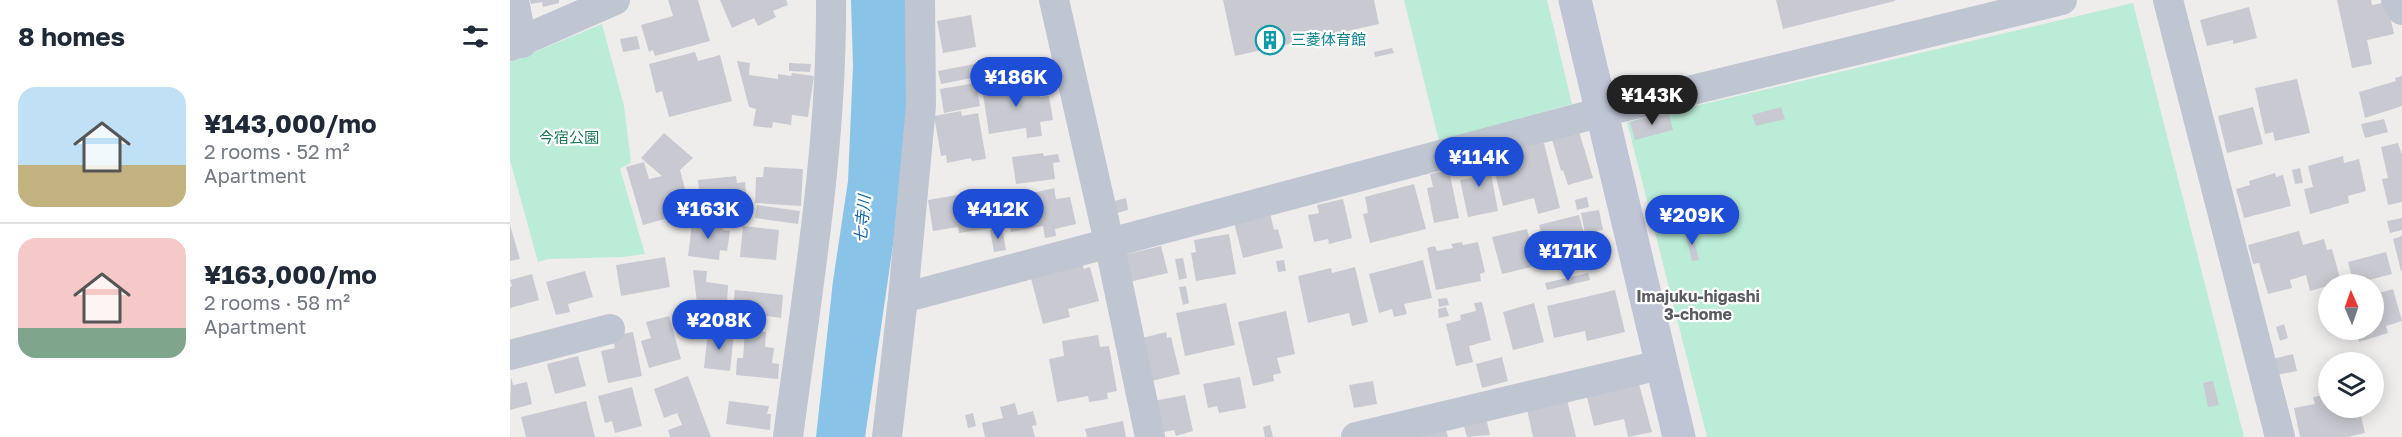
<!DOCTYPE html>
<meta charset="utf-8">
<style>
:root{--surface:#fff;--page:#f2f2f3;--text:#1f2937;--muted:#747a83;--line:#e0e1e3;--accent:#1f4ed6}
body{margin:0;font-family:"Golos Text","Noto Sans JP",sans-serif;background:var(--page);color:var(--text);height:100vh;display:flex;flex-direction:column;font-size:22px;white-space:nowrap}
*{box-sizing:border-box;margin:0}
p{font-size:20px;color:var(--muted)}
.icon{flex:none;width:33px;height:33px;fill:none;stroke:currentColor;stroke-width:2;stroke-linecap:round;stroke-linejoin:round}
.map{position:relative;flex:1;overflow:hidden}
.sheet{display:flex;flex-direction:column;background:var(--surface);width:510px}
.sheet>*{flex:none}
.needle{width:39px;rotate:358deg}
.tools{position:absolute;left:1808px;top:274px;display:grid;gap:12px}
.tools a{display:grid;place-items:center;width:66px;height:66px;border-radius:50%;background:var(--surface);box-shadow:0 3px 15px #0003;font-size:30px}
.price{position:absolute;translate:-50% -51px;padding:0 14px;border-radius:21px;background:var(--accent);color:#fff;font-size:20px;line-height:39px;filter:drop-shadow(0 2px 3px #0008)}
.price::after{content:'';position:absolute;left:50%;top:36px;width:18px;height:14px;margin-left:-9px;background:inherit;clip-path:polygon(0 0,100% 0,50% 100%)}
.price.selected{background:#222;color:#fff}
ul{padding:0;list-style:none}
li{display:flex;align-items:center;gap:18px;height:150px;padding:0 18px}
li+li{border-top:2px solid var(--line)}
li span{display:grid;place-items:center;flex:none;width:168px;height:120px;border-radius:18px;color:#555}
li>.icon{margin-inline-start:auto}
span .icon{width:72px;height:72px;fill:#fffc;stroke-width:1}
li b{font-size:26px}
h2{display:flex;justify-content:space-between;align-items:center;height:72px;padding:0 18px;font-size:26px}
main{display:flex;flex:1;min-height:0}
.map>svg:first-child{display:block}
.green{fill:#baecd7}
.water{fill:#89c3e8}
.building{fill:#c9cad1}
.lines{fill:none;stroke-linecap:round;stroke-linejoin:round}
.street{stroke:#bfc5d1;stroke-width:30}
.secondary{stroke:#bfc5d5;stroke-width:33}
.labels{text-anchor:middle;stroke-width:4.5;stroke-linejoin:round;paint-order:stroke}
.culture-label{font-size:15px;fill:#0d838f;stroke:#fff;text-anchor:start}
.park-label{font-size:15px;fill:#197658;stroke:#fff}
.water-label{font-size:16px;font-style:italic;fill:#1168a0;stroke:#fff}
.neighbourhood-label{font-size:16px;font-weight:bold;fill:#595b61;stroke:#fff}
</style>
<main>
<section class="sheet">
<h2>8 homes<svg class="icon" aria-label="filters" viewBox="0 0 24 24"><path d="M4 7h16M4 17h16"/><circle cx="9" cy="7" r="2"/><circle cx="15" cy="17" r="2"/></svg></h2>
<ul>
<li><span style="background:linear-gradient(#bfe0f5 65%,#c2b280 0)"><svg class="icon" aria-label="home" viewBox="0 0 24 24"><path d="M3 11l9-7 9 7M6 9v11h12V9"/></svg></span><div><b>¥143,000/mo</b><p>2 rooms · 52 m²</p><p>Apartment</p></div></li>
<li><span style="background:linear-gradient(#f6c9c9 75%,#7fa58c 0)"><svg class="icon" aria-label="home" viewBox="0 0 24 24"><path d="M3 11l9-7 9 7M6 9v11h12V9"/></svg></span><div><b>¥163,000/mo</b><p>2 rooms · 58 m²</p><p>Apartment</p></div></li>
</ul>
</section>
<div class="map">
<svg width="1892" height="437" viewBox="0 0 1892 437">
<rect width="100%" height="100%" fill="#efecec"/>
<path class="green" d="M894,0h143l25,104 -133,37z
M1623,3l111,434h-537l-80,-315z
M92,24l22,82 7,56 -11,7 25,85 -22,3 -75,2 -10,3 -28,-102v-98z"/>
<path class="water" d="M341,0h58l-2,149 -42,288h-49l17,-156 15,-100 5,-115z"/>
<path class="building" d="M20,0h29v3l-16,4 -1,-5 -11,2z
M158,0h30l12,41 -55,15 -2,-6 -4,2 -8,-27 32,-9z
M210,0h66l2,5 -15,6 3,6 -18,9 -4,-8 -22,10z
M713,0h151l5,24 -144,32z
M1266,0h119v1l-112,28z
M1827,0h34l1,5 15,-3 7,32 -27,6 5,24 -20,4z
M1739,7l8,31 -24,6v-4l-26,6 -7,-26z
M461,15l5,32 -33,6 -6,-32z
M127,36l3,13 -17,3 -3,-13z
M882,48l2,5 -19,4 -1,-5z
M185,52l3,9 22,-6 12,46 -63,16 -7,-26 -6,2 -7,-29z
M227,61l13,2 -1,12 29,4v-5l13,2 1,-3 22,3 -6,41 -16,-2 -1,10 -18,-3 -1,6 -19,-2 3,-17 -7,-2z
M279,63l22,1 -1,8 -21,-1z
M470,63l2,13 -41,8 -3,-13z
M1892,76v30l-37,12 -6,-26 37,-11 -1,-3z
M546,77l2,11 -12,2 -2,-12z
M527,79l3,18 9,-1 4,24 -13,2 2,14 -15,2 -1,-10 -37,6 -7,-47z
M1787,79l13,54 -35,8 -2,-9 -8,2 -10,-46z
M466,83l4,23 -36,7 -4,-24z
M1271,107l4,12 -29,7 -4,-11z
M1743,107l10,37 -36,9 -9,-37z
M451,111l1,5 16,-3 8,46 -14,2 -1,-3 -24,5 -1,-8 -5,1 -7,-40z
M1158,111l5,19 -38,10 -5,-18z
M1874,119l4,13 -23,6 -4,-14z
M1068,128l15,50 -25,7 -5,-15 -2,1 -10,-35z
M154,133l29,25 -13,12 6,23 -12,4 5,13 -12,4 1,4 -25,7 -17,-58 18,-5 5,17 13,-3 -21,-18z
M1034,143l16,65 -22,6 -4,-16 -31,8 -12,-50z
M1888,143l4,12v47l-14,3 -6,-26 6,-1 -7,-31z
M533,153l1,3 14,-2 2,8 -7,1 2,16 -39,5 -4,-27z
M977,153l11,58 -30,6 -8,-37 12,-2 -4,-21z
M1833,156l1,7 15,-4 7,32 -18,5 1,7 -39,11 -6,-25 9,-2 -5,-21z
M254,167l39,2 -2,37 -46,-3 1,-26h7z
M1790,168l3,15 -8,1 -3,-14z
M939,170l10,48 -25,5 -7,-35 6,-1 -3,-13z
M1765,173l1,4 7,-2 8,31 -47,12 -8,-29 14,-4 -1,-4z
M226,176l1,7 8,-1 2,23 -46,5 -3,-30z
M904,184l12,45 -56,14 -7,-29 5,-1 -3,-16z
M544,188l2,11 14,-2 6,27 -21,5 1,7 -11,2 -2,-12 -32,6 -7,-32z
M475,190l1,7 7,-1 6,31 -40,6 -1,-6 -25,4 -5,-31z
M1077,197l2,10 -12,3 -2,-10z
M616,198l2,12 -11,3 -3,-12z
M833,199l9,39 -23,6 -1,-5 -14,3 -6,-27 11,-2 -2,-8z
M247,205l43,6 -2,13 -43,-6z
M1089,210l4,20 -18,3 -4,-20z
M760,213l4,17 4,-1 5,19 -40,10 -9,-36z
M1069,215l10,37 -40,9 -10,-36z
M1892,218v12l-12,3 -3,-12z
M192,219l22,3 -1,8 7,1 -3,20 -7,-1 -1,10 -31,-4 4,-32 9,1z
M0,225l10,34 -10,2z
M233,226l36,4 -3,30 -36,-3z
M492,228l4,22 -12,2 -4,-22z
M1017,229l9,37 -34,8 -10,-37z
M1182,231l7,29 -7,1 -7,-29z
M1789,231l4,14 21,-6 3,11 5,-1 9,33 -31,9 -4,-16 -16,5 2,8 -24,6 -9,-31 -6,1 -5,-19z
M719,234l7,40 -40,7 -5,-28 5,-1 -2,-12z
M1892,236v35h-1l-8,-32z
M952,242l1,3 15,-3 7,30 -5,2 1,7 -45,9 -9,-42 8,-2 2,5 16,-3 -2,-4z
M651,246l7,27 -39,9 -6,-27z
M1876,252l6,22 -38,10 -6,-22z
M155,257l5,30 -49,9 -5,-31z
M570,258l4,11 6,-2 9,34 -31,8 2,8 -27,7 -14,-53z
M673,258l4,20 -8,2 -4,-21z
M774,260l2,11 -8,1 -2,-11z
M913,260l9,38 -28,6 3,10 -13,3 -2,-8 -13,4 -10,-39z
M845,267l13,55 -16,4 -3,-13 -41,10 -10,-47 33,-8 1,5z
M183,270l14,1 -1,11 22,3 -2,39 -27,-4z
M75,271l8,26 -25,7 2,8 -14,3 -10,-33z
M1078,273l2,7 -43,10 -2,-7z
M22,274l7,26 -29,8v-21l2,-1 -2,-6z
M676,286l3,17 -6,2 -4,-18z
M1883,289l9,32 -16,5 2,7 -29,9 -2,-7 -11,3 -2,-8h29v-39l3,3z
M225,290l48,5 -2,23 -23,-3v5l-26,-3z
M1105,290l10,42 -38,9 -2,-10 -31,7 -7,-32z
M937,298l2,7 -10,2 -1,-8z
M972,302l9,38 -22,6 4,16 -17,4 -10,-42 15,-4 -1,-5 16,-4 -2,-8z
M716,303l9,42 -50,11 -9,-43z
M1024,303l10,39 -31,8 -10,-38z
M936,307l3,9 -10,2 -1,-9z
M776,311l9,43 -18,4 4,15 -8,2 1,6 -21,5 -15,-64z
M159,316l12,43 -32,9 -8,-27 10,-3 -5,-16z
M1774,324l4,14 -8,3 -4,-14z
M235,330l21,2 -1,15 9,1 -2,15 7,1 -1,15 -42,-4 1,-17h6z
M198,331l26,3 -4,37 -26,-3z
M123,332l9,44 -34,7 -7,-32 14,-3 -3,-12z
M656,332l1,6 4,-1 9,37 -28,7 -10,-43z
M588,335l2,12 9,-1 8,45 -10,2 1,6 -19,3 -1,-6 -31,6 -8,-43 15,-3 -2,-15z
M1783,354l4,17 -25,5 -4,-16z
M68,356l8,30 -31,8 -8,-30z
M992,357l6,24 -26,7 -6,-24z
M178,376l23,61h-41l-2,-7 14,-5 -5,-12 -13,5 -10,-29z
M1,377l2,8 14,-3 5,22 -22,6z
M730,377l6,31 -27,5 -2,-7 -9,2 -5,-24z
M863,381l4,23 -23,4 -5,-23z
M1703,381l6,24 -11,2 -5,-24z
M1129,384l13,48 -24,5 -4,-18 -30,7 -7,-29z
M122,387l10,39 -27,7 -3,-12 -7,2 -7,-27z
M1055,391l11,46h-43l-8,-37z
M675,395l8,36 -17,5 -2,-6 -15,3 -6,-32z
M1818,395v13h31l6,25 -17,4h-48l-6,-29 21,-4 -2,-7z
M76,401l9,36h-69l-5,-20z
M219,401l40,5 -2,8h4l-1,16 -44,-6z
M505,403l3,12 15,-4 4,14 -5,1 3,11h-50l-3,-14 21,-5 -3,-11z
M463,413l3,13 -8,2 -3,-13z
M975,413l5,22 -23,2 -5,-18z
M613,421l3,16h-39l-2,-8z
M934,421l4,16h-38z
M760,425l3,12h-8l-2,-10z"/>
<g class="lines">
<path class="street" d="M4,0l8,43
M544,0l55,242 41,195
M1658,0l112,437
M1886,0l6,10
M0,46l105,-46
M393,298l699,-186 460,-112
M0,355l100,-26
M278,437c19,-145 44,-290 43,-437
M377,437l16,-139 18,-192 -1,-106
M846,437l304,-72"/>
<path class="secondary" d="M1065,0l104,437"/>
</g>
<defs>
<g id="building-ring" transform="scale(1.5)"><circle r="9.5" fill="#fff" stroke="#0f9aa8" stroke-width="1.5"/><path d="M-4-6H4V6H1V3H-1V6H-4ZM-2.5-4.3h1.7v1.8h-1.7ZM.8-4.3h1.7v1.8H.8ZM-2.5-1h1.7V.8h-1.7ZM.8-1h1.7V.8H.8Z" fill="#0f9aa8"/></g>
</defs>
<g fill-rule="evenodd">
<use href="#building-ring" x="760" y="40"/>
</g>
<g class="labels">
<g class="culture-label">
<text x="781" y="45">三菱体育館</text>
</g>
<g class="park-label">
<text x="59" y="143">今宿公園</text>
</g>
<g class="water-label">
<text transform="translate(352 219) rotate(-85)" y="6">七寺川</text>
</g>
<g class="neighbourhood-label">
<text x="1188" y="302">Imajuku-higashi<tspan x="1188" dy="18">3-chome</tspan></text>
</g>
</g>
</svg>
<div class="tools">
<a><svg class="needle" viewBox="-14 -14 28 28"><path d="M0-13l5 13h-10z" fill="#e53935"/><path d="M0 13l5-13h-10z" fill="#747a83"/></svg></a>
<a><svg class="icon" aria-label="layers" viewBox="0 0 24 24"><path d="M12 4l9 5-9 5-9-5zM3 14l9 5 9-5"/></svg></a>
</div>
<b class="price" style="left:506px;top:108px">¥186K</b>
<b class="price selected" style="left:1142px;top:126px">¥143K</b>
<b class="price" style="left:969px;top:188px">¥114K</b>
<b class="price" style="left:198px;top:240px">¥163K</b>
<b class="price" style="left:488px;top:240px">¥412K</b>
<b class="price" style="left:1182px;top:246px">¥209K</b>
<b class="price" style="left:1058px;top:282px">¥171K</b>
<b class="price" style="left:209px;top:351px">¥208K</b>
</div>
</main>
